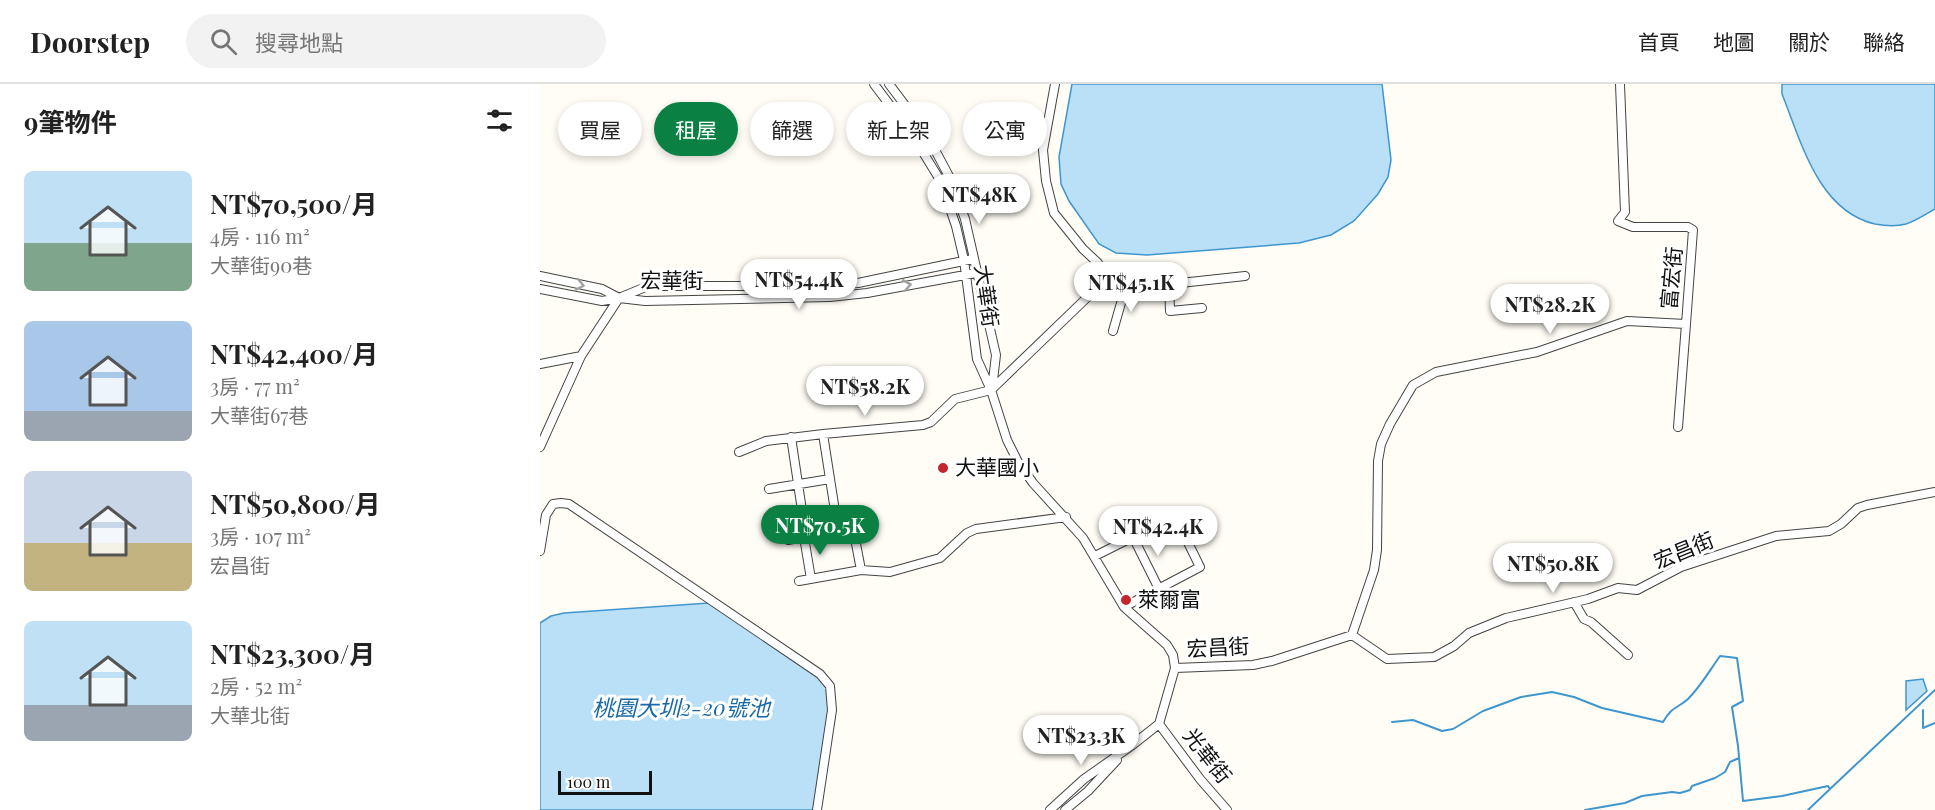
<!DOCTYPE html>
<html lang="zh-TW">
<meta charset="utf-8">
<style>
:root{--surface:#fff;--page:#f2f2f2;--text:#222;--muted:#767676;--line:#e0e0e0;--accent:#0b8043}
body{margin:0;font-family:"Playfair Display","Noto Sans TC",serif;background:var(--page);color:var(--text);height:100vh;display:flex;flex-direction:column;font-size:22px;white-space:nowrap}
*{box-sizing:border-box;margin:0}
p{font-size:20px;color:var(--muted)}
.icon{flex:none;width:33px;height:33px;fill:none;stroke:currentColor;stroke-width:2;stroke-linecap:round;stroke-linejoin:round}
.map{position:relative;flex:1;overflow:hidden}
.sheet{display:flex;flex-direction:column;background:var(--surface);width:540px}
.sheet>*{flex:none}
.top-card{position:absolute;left:18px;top:18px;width:570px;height:54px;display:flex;gap:12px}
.scale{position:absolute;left:18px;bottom:15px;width:94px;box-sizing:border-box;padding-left:6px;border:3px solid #111;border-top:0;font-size:16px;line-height:21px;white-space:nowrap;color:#111;-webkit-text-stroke:4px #fff;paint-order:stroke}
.price{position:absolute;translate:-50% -51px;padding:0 14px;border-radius:21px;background:#fff;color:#222;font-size:20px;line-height:39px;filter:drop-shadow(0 2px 3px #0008)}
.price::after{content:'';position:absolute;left:50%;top:36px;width:18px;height:14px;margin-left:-9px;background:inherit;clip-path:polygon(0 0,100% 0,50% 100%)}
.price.on{background:var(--accent);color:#fff}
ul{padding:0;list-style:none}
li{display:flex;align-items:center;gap:18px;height:150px;padding:0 24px}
li span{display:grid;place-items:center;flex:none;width:168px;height:120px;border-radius:9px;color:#555}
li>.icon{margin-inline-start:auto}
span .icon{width:72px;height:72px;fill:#fffc;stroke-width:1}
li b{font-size:26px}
h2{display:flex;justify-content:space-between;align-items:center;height:72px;padding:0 24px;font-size:26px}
.chip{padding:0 21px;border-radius:27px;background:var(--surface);box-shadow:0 3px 9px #0003;font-size:21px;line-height:54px}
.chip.on{background:var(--accent);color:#fff}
header{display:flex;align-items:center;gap:36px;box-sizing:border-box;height:84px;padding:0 30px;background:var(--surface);border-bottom:2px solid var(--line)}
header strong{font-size:28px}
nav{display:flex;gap:33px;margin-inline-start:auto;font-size:21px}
.search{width:420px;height:54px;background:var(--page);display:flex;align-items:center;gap:15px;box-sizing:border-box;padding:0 21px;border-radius:33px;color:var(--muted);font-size:22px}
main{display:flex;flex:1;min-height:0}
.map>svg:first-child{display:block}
.water{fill:#b9e0f7;stroke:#3f96cf;stroke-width:1.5}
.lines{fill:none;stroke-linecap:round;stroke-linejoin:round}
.stream{stroke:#3f96cf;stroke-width:2}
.minor-casing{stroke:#444;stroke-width:10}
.minor{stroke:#fff;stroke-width:8}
.oneway{stroke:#a0a0a0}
.poi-dot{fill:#c4262e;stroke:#fff;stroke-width:2}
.labels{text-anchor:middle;stroke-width:6;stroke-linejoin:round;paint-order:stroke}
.street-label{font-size:21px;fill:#111;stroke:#fff}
.poi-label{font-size:21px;fill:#111;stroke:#fff;text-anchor:start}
.water-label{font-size:22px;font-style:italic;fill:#1768a6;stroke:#fff}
</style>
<header>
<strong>Doorstep</strong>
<div class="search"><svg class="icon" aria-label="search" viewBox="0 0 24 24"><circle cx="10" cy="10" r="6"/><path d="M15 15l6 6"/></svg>搜尋地點</div>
<nav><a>首頁</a><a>地圖</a><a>關於</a><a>聯絡</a></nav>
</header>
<main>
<section class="sheet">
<h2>9筆物件<svg class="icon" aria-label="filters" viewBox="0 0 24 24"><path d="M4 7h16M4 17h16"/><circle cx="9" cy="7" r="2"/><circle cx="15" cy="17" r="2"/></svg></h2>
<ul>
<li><span style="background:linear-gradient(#bfe0f5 60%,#7fa58c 0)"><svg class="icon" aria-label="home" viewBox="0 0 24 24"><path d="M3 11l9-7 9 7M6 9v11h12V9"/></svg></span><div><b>NT$70,500/月</b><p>4房 · 116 m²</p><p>大華街90巷</p></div></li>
<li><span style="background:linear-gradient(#a9c7e8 75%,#9aa5b1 0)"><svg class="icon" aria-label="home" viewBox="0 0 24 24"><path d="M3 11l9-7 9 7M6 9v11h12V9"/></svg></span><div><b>NT$42,400/月</b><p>3房 · 77 m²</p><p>大華街67巷</p></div></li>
<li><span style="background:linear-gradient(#c9d6e8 60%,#c2b280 0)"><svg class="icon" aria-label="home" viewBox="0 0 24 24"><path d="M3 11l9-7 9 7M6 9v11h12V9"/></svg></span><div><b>NT$50,800/月</b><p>3房 · 107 m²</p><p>宏昌街</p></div></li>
<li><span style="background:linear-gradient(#bfe0f5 70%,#9aa5b1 0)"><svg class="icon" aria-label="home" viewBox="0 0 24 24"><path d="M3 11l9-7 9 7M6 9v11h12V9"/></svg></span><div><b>NT$23,300/月</b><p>2房 · 52 m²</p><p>大華北街</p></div></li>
</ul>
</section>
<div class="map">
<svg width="1395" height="726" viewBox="0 0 1395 726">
<rect width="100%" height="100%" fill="#fffdf5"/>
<path class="water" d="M532,0h310l9,76 -3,17 -10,17 -24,27 -23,14 -32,8 -152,12 -31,-2 -17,-9 -30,-43 -8,-17 -2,-27z
M1242,0h153v125c-9,5 -19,12 -29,15 -11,3 -21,2 -31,0 -57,-13 -74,-83 -93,-130z
M169,519l110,73 8,12 3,14 -16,108h-274v-187l11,-7 13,-3z
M1383,595l4,12 -21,19v-29z"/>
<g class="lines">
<path class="stream" d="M1383,626v18l12,-5
M852,638l21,-2 29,11 11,-2 30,-18 38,-14 31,-5 22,5 28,11 61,14c9,-16 14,-13 25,-23 13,-13 22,-29 32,-43l17,2 6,43 -11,6 6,39 5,55 39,-5 46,-10 2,3 -22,21
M1290,705l105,-99
M1045,726l40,-7 17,-7 30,-4 8,1 10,-3 2,-4 23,-8 10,-6 5,-10 9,-4"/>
<g class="minor-casing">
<path id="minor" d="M334,0l39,52 27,44 16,46 8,34 13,99 14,31 16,50 11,22 15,21 50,55 41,69 43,38 6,10 2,13 -16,56
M349,0l37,49 25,47 14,39 31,136 -4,34
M0,192l62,13 17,9 26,3 185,-4 37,-4 109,-20
M629,199l1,28 32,-3
M558,203l27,2 120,-13
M0,205l62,12 17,-3 29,-12h180l30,-3 115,-24
M573,247l12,-42
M0,280l41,-8
M451,306l107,-103 3,-10 -3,-14 -15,-14 -29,-36 -8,-32 -3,-31 12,-66
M1138,343l8,-103
M283,350l15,96
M251,353l15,100
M0,363l41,-91 38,-58
M199,368l27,-11 57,-7 100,-9 8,-3 24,-23 36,-9
M229,405l61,-10
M264,453l7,42
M593,453l26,52
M248,456l65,-12 8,42
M0,467l6,-36 7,-11 8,-1 8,1 251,170 10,12 2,24 -15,100
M555,472l80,-40 25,51 -76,40
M259,497l62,-11 29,2 50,-14 27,-25 9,-4 90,-12
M1034,518l10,17 7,3 37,33
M812,551l22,-65 3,-20 1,-89 3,-17 9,-20 23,-39 23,-13 101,-20 90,-31 59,3 7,-94 -5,-3h-55l-15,-6 7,-9 -5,-128
M635,584l78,-3 19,-4 80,-26 35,24 47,-2 20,-11 15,-13 37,-15 82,-19 30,-11 19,2 44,-23 95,-31 53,-5 12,-7 17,-16 9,-3 68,-13
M619,640l41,55 27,31
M510,726l34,-31 47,-33 28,-22
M525,726l23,-19 29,-31"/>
</g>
<use href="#minor" class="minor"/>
</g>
<defs><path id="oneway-chevron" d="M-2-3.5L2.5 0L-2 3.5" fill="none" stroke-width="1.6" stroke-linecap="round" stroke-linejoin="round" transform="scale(1.5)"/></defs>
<g class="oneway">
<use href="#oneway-chevron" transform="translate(40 201) rotate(12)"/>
<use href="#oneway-chevron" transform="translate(367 201) rotate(-10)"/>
</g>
<g class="poi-dot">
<circle cx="403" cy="384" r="6"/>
<circle cx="586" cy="516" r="6"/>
</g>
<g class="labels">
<g class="street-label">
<text transform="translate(1132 194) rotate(-85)" y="7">富宏街</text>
<text x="132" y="204">宏華街</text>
<text transform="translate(446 212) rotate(82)" y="7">大華街</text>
<text transform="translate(1144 467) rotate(-22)" y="7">宏昌街</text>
<text transform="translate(678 564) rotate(-3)" y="7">宏昌街</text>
<text transform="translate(667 672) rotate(52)" y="7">光華街</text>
</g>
<g class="poi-label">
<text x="415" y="391">大華國小</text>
<text x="598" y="523">萊爾富</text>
</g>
<g class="water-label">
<text x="141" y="632">桃園大圳2-20號池</text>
</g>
</g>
</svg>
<div class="scale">100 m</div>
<b class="price" style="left:439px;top:141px">NT$48K</b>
<b class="price" style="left:259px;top:226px">NT$54.4K</b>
<b class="price" style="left:591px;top:229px">NT$45.1K</b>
<b class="price" style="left:1010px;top:251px">NT$28.2K</b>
<b class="price" style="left:325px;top:333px">NT$58.2K</b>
<b class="price on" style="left:280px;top:472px">NT$70.5K</b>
<b class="price" style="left:618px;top:473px">NT$42.4K</b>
<b class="price" style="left:1013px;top:510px">NT$50.8K</b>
<b class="price" style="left:541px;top:682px">NT$23.3K</b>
<div class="top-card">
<a class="chip">買屋</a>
<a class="chip on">租屋</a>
<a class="chip">篩選</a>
<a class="chip">新上架</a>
<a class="chip">公寓</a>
</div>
</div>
</main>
